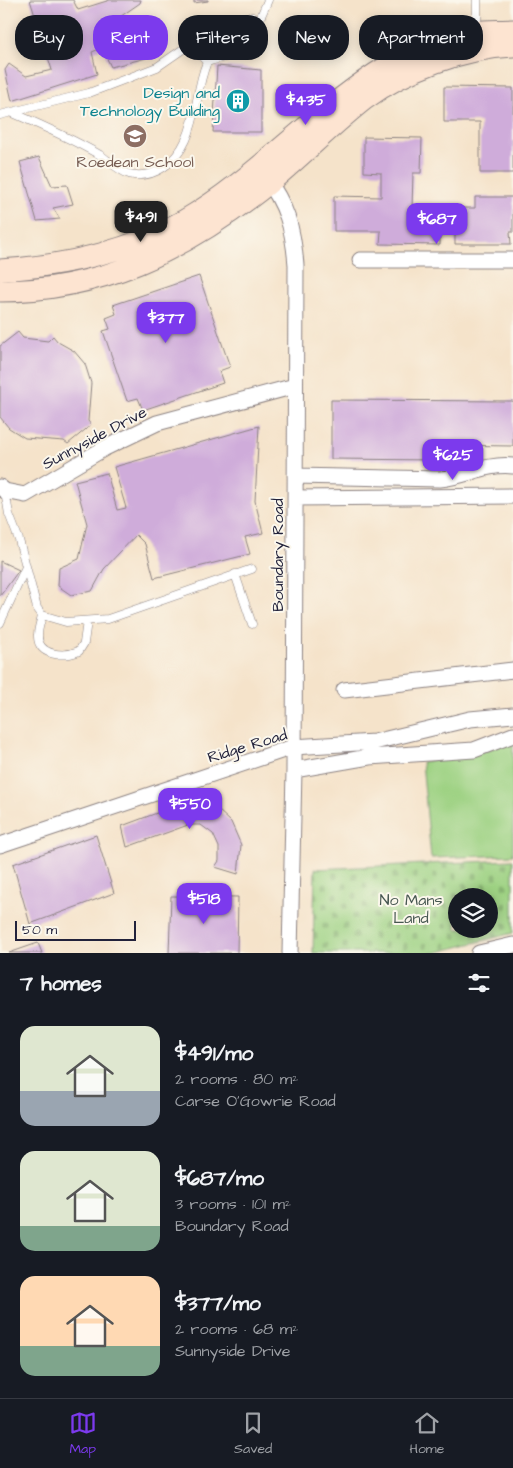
<!DOCTYPE html>
<meta charset="utf-8">
<style>
:root{--surface:#171b24;--page:#20242c;--text:#f1f3f6;--muted:#9ea1a6;--line:#363941;--accent:#7c3aed}
body{margin:0;font-family:"Architects Daughter",sans-serif;background:var(--page);color:var(--text);height:100vh;display:flex;flex-direction:column;font-size:19px;white-space:nowrap}
*{box-sizing:border-box;margin:0}
p{font-size:16px;color:var(--muted)}
.icon{flex:none;width:28px;height:28px;fill:none;stroke:currentColor;stroke-width:2;stroke-linecap:round;stroke-linejoin:round}
.map{position:relative;height:953px;overflow:hidden}
.side{display:flex;flex-direction:column;background:var(--surface);flex:1}
.side>*{flex:none}
.banner{position:absolute;left:15px;top:15px;width:484px;height:45px;display:flex;gap:10px}
.tools{position:absolute;left:448px;top:888px;display:grid;gap:10px}
.tools a{display:grid;place-items:center;width:50px;height:50px;border-radius:50%;background:var(--surface);box-shadow:0 2px 12px #0003;font-size:25px}
.scale{position:absolute;left:15px;bottom:12px;width:121px;box-sizing:border-box;padding-left:5px;border:2px solid #22223b;border-top:0;font-size:14px;line-height:18px;white-space:nowrap;color:#22223b;-webkit-text-stroke:4px #fbf7ec;paint-order:stroke}
.price{position:absolute;translate:-50% -42px;padding:0 11px;border-radius:10px;background:var(--accent);color:#fff;font-size:16px;line-height:32px;filter:drop-shadow(0 1px 2px #0008)}
.price::after{content:'';position:absolute;left:50%;top:30px;width:15px;height:11px;margin-left:-8px;background:inherit;clip-path:polygon(0 0,100% 0,50% 100%)}
.price.on{background:#222;color:#fff}
ul{padding:0;list-style:none}
li{display:flex;align-items:center;gap:15px;height:125px;padding:0 20px}
li span{display:grid;place-items:center;flex:none;width:140px;height:100px;border-radius:15px;color:#555}
li>.icon{margin-inline-start:auto}
span .icon{width:60px;height:60px;fill:#fffc;stroke-width:1}
li b{font-size:21px}
h2{display:flex;justify-content:space-between;align-items:center;height:60px;padding:0 20px;font-size:21px}
.tag{padding:0 18px;border-radius:20px;background:var(--surface);box-shadow:0 2px 12px #0003;font-size:18px;line-height:45px}
.tag.on{background:var(--accent);color:#fff}
.tabs{display:flex;justify-content:space-around;align-items:center;height:70px;border-top:1px solid var(--line);background:var(--surface);font-size:14px;color:var(--muted)}
.tabs a{display:grid;justify-items:center;gap:2px}
.tabs .on{color:var(--accent)}
.map>svg:first-child{display:block}
.grass{fill:#9ed283;stroke:#607a5f}
.cemetery{fill:url(#cemetery-stones);stroke:#607a5f;fill-rule:evenodd}
.building{fill:#cfacda}
.lines{fill:none;stroke-linecap:round;stroke-linejoin:round}
.service-casing{stroke:#8c8282;stroke-width:9}
.minor-casing{stroke:#8c8282;stroke-width:17}
.secondary-casing{stroke:#8c8282;stroke-width:23}
.service{stroke:#fff;stroke-width:8}
.minor{stroke:#fff;stroke-width:15}
.secondary{stroke:#fde4d1;stroke-width:21}
.labels{text-anchor:middle;stroke-width:4;stroke-linejoin:round;paint-order:stroke}
.culture-label{font-size:16px;fill:#0d838f;stroke:#fbf7ec;text-anchor:end}
.education-label{font-size:16px;fill:#785e54;stroke:#fbf7ec}
.street-label{font-size:16px;fill:#22223b;stroke:#fbf7ec}
.park-label{font-size:16px;fill:#475751;stroke:#fbf7ec}
</style>
<div class="map">
<svg width="513" height="953" viewBox="0 0 513 953">
<defs>
<pattern id="cemetery-stones" width="16" height="16" patternUnits="userSpaceOnUse" patternTransform="scale(1.25)"><rect width="16" height="16" fill="#9ed283"/><path d="M2 7V4a2 2 0 0 1 4 0v3zM10 15v-3a2 2 0 0 1 4 0v3z" fill="#88b472"/></pattern>
</defs>
<rect width="100%" height="100%" fill="#fbf7ec"/>
<filter id="ink" filterUnits="userSpaceOnUse"><feTurbulence type="fractalNoise" baseFrequency=".02" numOctaves="2"/><feDisplacementMap in="SourceGraphic" scale="10" xChannelSelector="R" yChannelSelector="G"/><feConvolveMatrix kernelMatrix="1 2 1 2 8 2 1 2 1" color-interpolation-filters="sRGB"/></filter>
<filter id="wash" filterUnits="userSpaceOnUse"><feTurbulence type="fractalNoise" baseFrequency=".0096" numOctaves="4" result="noise"/><feDisplacementMap in="SourceGraphic" scale="20" xChannelSelector="R" yChannelSelector="G"/><feGaussianBlur stdDeviation="1.12" result="paint"/><feColorMatrix in="noise" values="0 0 0 0 0 0 0 0 0 0 0 0 0 0 0 0 0 1.4 0 .05"/><feComposite in="paint" operator="in"/></filter>
<g filter="url(#wash)">
<rect width="100%" height="100%" fill="#f5e3ca"/>
<path class="grass" d="M513,740v115l-82,3 -9,-96 66,-12z"/>
<path class="cemetery" d="M513,860v73l-79,20h-121l2,-84zM456,896h33v33h-33z"/>
<g id="blocks">
<path class="building" d="M30,0h43l5,10 32,-10h31l-1,3 -26,18 -1,12 31,-6 1,14 -26,5 9,6 18,-3v9l-35,9 -9,-19 -10,4 5,22 -85,27 -7,-31 4,-6 17,12 26,-6z
M194,0h14v1l-14,2z
M217,66l44,4v62h-48z
M444,87l69,1v85h-33v-51h-36z
M364,137l58,1 -1,35h-8l-1,35h28v37l-60,-1 1,-13h-47v-35l47,1v-24l-17,-1z
M39,157l13,29 15,-1 6,19 -20,4 7,11 -23,2 -17,-59z
M475,197h38v35h-3l1,12h-56v-36h20z
M199,276l31,91 -11,4 4,12 -80,27 -5,-12 -11,3 -24,-70 7,-2 -4,-11 10,-4 -3,-9z
M18,332l5,6 25,3 5,-5 5,6 16,9 11,13 6,19 -3,38 3,4 -23,19 -4,-3 -39,-3 -16,-10 -9,-11v-71z
M331,400l182,1v45l-74,-1v15l-108,-1z
M259,426l-4,75 8,32 -18,4 5,17 -96,24 -9,-34 -9,-9 -32,34 -12,22 -21,4 -13,-9 1,-18 20,-9 8,-35 -12,-43 32,-8 10,37 9,-2 -12,-41z
M0,561l19,9 -19,26z
M181,804h19l17,5 14,13 10,23 -3,29 -23,-7 4,-6v-14l-6,-13 -12,-9h-13l-61,22 -5,-21z
M96,835l18,58 -84,31 -17,-60z
M171,896l67,1 -1,56h-68z
M38,943l4,10h-33z"/>
</g>
</g>
<g filter="url(#ink)">
<use href="#blocks" fill-opacity="0" stroke="#8c8282" stroke-width="1"/>
<g class="lines">
<g class="service-casing">
<path id="service" d="M258,23l10,-23
M477,30v-30
M191,45l16,17
M0,115l89,-22 68,-26 61,-42 14,-7 21,-1c27,32 -26,38 -46,45 -11,26 -9,52 -21,78 -10,22 -32,40 -57,34 -10,-3 -21,-14 -29,-19 -28,-16 -57,-29 -87,-42
M5,491l4,23 10,26 18,68 5,7 24,7 42,-3 144,-50
M235,574l17,50
M42,615c-1,6 -4,13 -4,20 -1,22 27,22 41,16l5,-8 3,-22
M0,623l25,-54"/>
</g>
<g class="minor-casing">
<path id="minor" d="M264,175c23,30 29,53 32,90l-2,505 -4,183
M360,260h153
M295,476l145,3c26,-2 45,-16 73,-13
M0,487l5,4 20,4 80,-47 52,-25 138,-37
M295,498l218,-2
M344,690l169,-20
M294,770l75,-13 105,-7 39,-15
M0,845l293,-98 81,-5 96,-23 43,-4
M479,953l34,-8"/>
</g>
<g class="secondary-casing">
<path id="secondary" d="M0,270c65,-4 128,-18 185,-50 99,-57 173,-167 290,-188 12,-2 26,-1 38,-2
M0,291c100,0 182,-40 259,-100 37,-29 69,-63 106,-92 39,-29 99,-51 148,-53"/>
</g>
<use href="#service" class="service"/>
<use href="#minor" class="minor"/>
<use href="#secondary" class="secondary"/>
</g>
</g>
<defs>
<g id="building-disc" transform="scale(1.25)"><circle r="9.5" fill="#0f9aa8" stroke="#fbf7ec"/><path d="M-4-6H4V6H1V3H-1V6H-4ZM-2.5-4.3h1.7v1.8h-1.7ZM.8-4.3h1.7v1.8H.8ZM-2.5-1h1.7V.8h-1.7ZM.8-1h1.7V.8H.8Z" fill="#fff"/></g>
<g id="school-disc" transform="scale(1.25)"><circle r="9.5" fill="#8d6e63" stroke="#fbf7ec"/><path d="M0-5L7-2L0 1L-7-2ZM-4 1L0 2.5L4 1V4Q0 6-4 4Z" fill="#fff"/></g>
</defs>
<g fill-rule="evenodd">
<use href="#building-disc" x="238" y="101"/>
<use href="#school-disc" x="135" y="136"/>
</g>
<g class="labels">
<g class="culture-label">
<text x="220" y="98">Design and<tspan x="220" dy="18">Technology Building</tspan></text>
</g>
<g class="education-label">
<text x="135" y="167">Roedean School</text>
</g>
<g class="street-label">
<text transform="translate(94 437) rotate(-28)" y="6">Sunnyside Drive</text>
<text transform="translate(277 555) rotate(-90)" y="6">Boundary Road</text>
<text transform="translate(247 745) rotate(-17)" y="6">Ridge Road</text>
</g>
<g class="park-label">
<text x="411" y="905">No Mans<tspan x="411" dy="18">Land</tspan></text>
</g>
</g>
</svg>
<div class="tools">
<a><svg class="icon" aria-label="layers" viewBox="0 0 24 24"><path d="M12 4l9 5-9 5-9-5zM3 14l9 5 9-5"/></svg></a>
</div>
<div class="scale">50 m</div>
<b class="price" style="left:306px;top:126px">$435</b>
<b class="price on" style="left:141px;top:243px">$491</b>
<b class="price" style="left:437px;top:245px">$687</b>
<b class="price" style="left:166px;top:344px">$377</b>
<b class="price" style="left:453px;top:481px">$625</b>
<b class="price" style="left:190px;top:830px">$550</b>
<b class="price" style="left:204px;top:925px">$518</b>
<div class="banner">
<a class="tag">Buy</a>
<a class="tag on">Rent</a>
<a class="tag">Filters</a>
<a class="tag">New</a>
<a class="tag">Apartment</a>
</div>
</div>
<section class="side">
<h2>7 homes<svg class="icon" aria-label="filters" viewBox="0 0 24 24"><path d="M4 7h16M4 17h16"/><circle cx="9" cy="7" r="2"/><circle cx="15" cy="17" r="2"/></svg></h2>
<ul>
<li><span style="background:linear-gradient(#dfe7d0 65%,#9aa5b1 0)"><svg class="icon" aria-label="home" viewBox="0 0 24 24"><path d="M3 11l9-7 9 7M6 9v11h12V9"/></svg></span><div><b>$491/mo</b><p>2 rooms · 80 m²</p><p>Carse O'Gowrie Road</p></div></li>
<li><span style="background:linear-gradient(#dfe7d0 75%,#7fa58c 0)"><svg class="icon" aria-label="home" viewBox="0 0 24 24"><path d="M3 11l9-7 9 7M6 9v11h12V9"/></svg></span><div><b>$687/mo</b><p>3 rooms · 101 m²</p><p>Boundary Road</p></div></li>
<li><span style="background:linear-gradient(#ffd9b3 70%,#7fa58c 0)"><svg class="icon" aria-label="home" viewBox="0 0 24 24"><path d="M3 11l9-7 9 7M6 9v11h12V9"/></svg></span><div><b>$377/mo</b><p>2 rooms · 68 m²</p><p>Sunnyside Drive</p></div></li>
</ul>
</section>
<nav class="tabs">
<a class="on"><svg class="icon" aria-label="map" viewBox="0 0 24 24"><path d="M3 6l6-2 6 2 6-2v14l-6 2-6-2-6 2zM9 4v14M15 6v14"/></svg>Map</a>
<a><svg class="icon" aria-label="saved" viewBox="0 0 24 24"><path d="M7 4h10v16l-5-4-5 4z"/></svg>Saved</a>
<a><svg class="icon" aria-label="home" viewBox="0 0 24 24"><path d="M3 11l9-7 9 7M6 9v11h12V9"/></svg>Home</a>
</nav>
